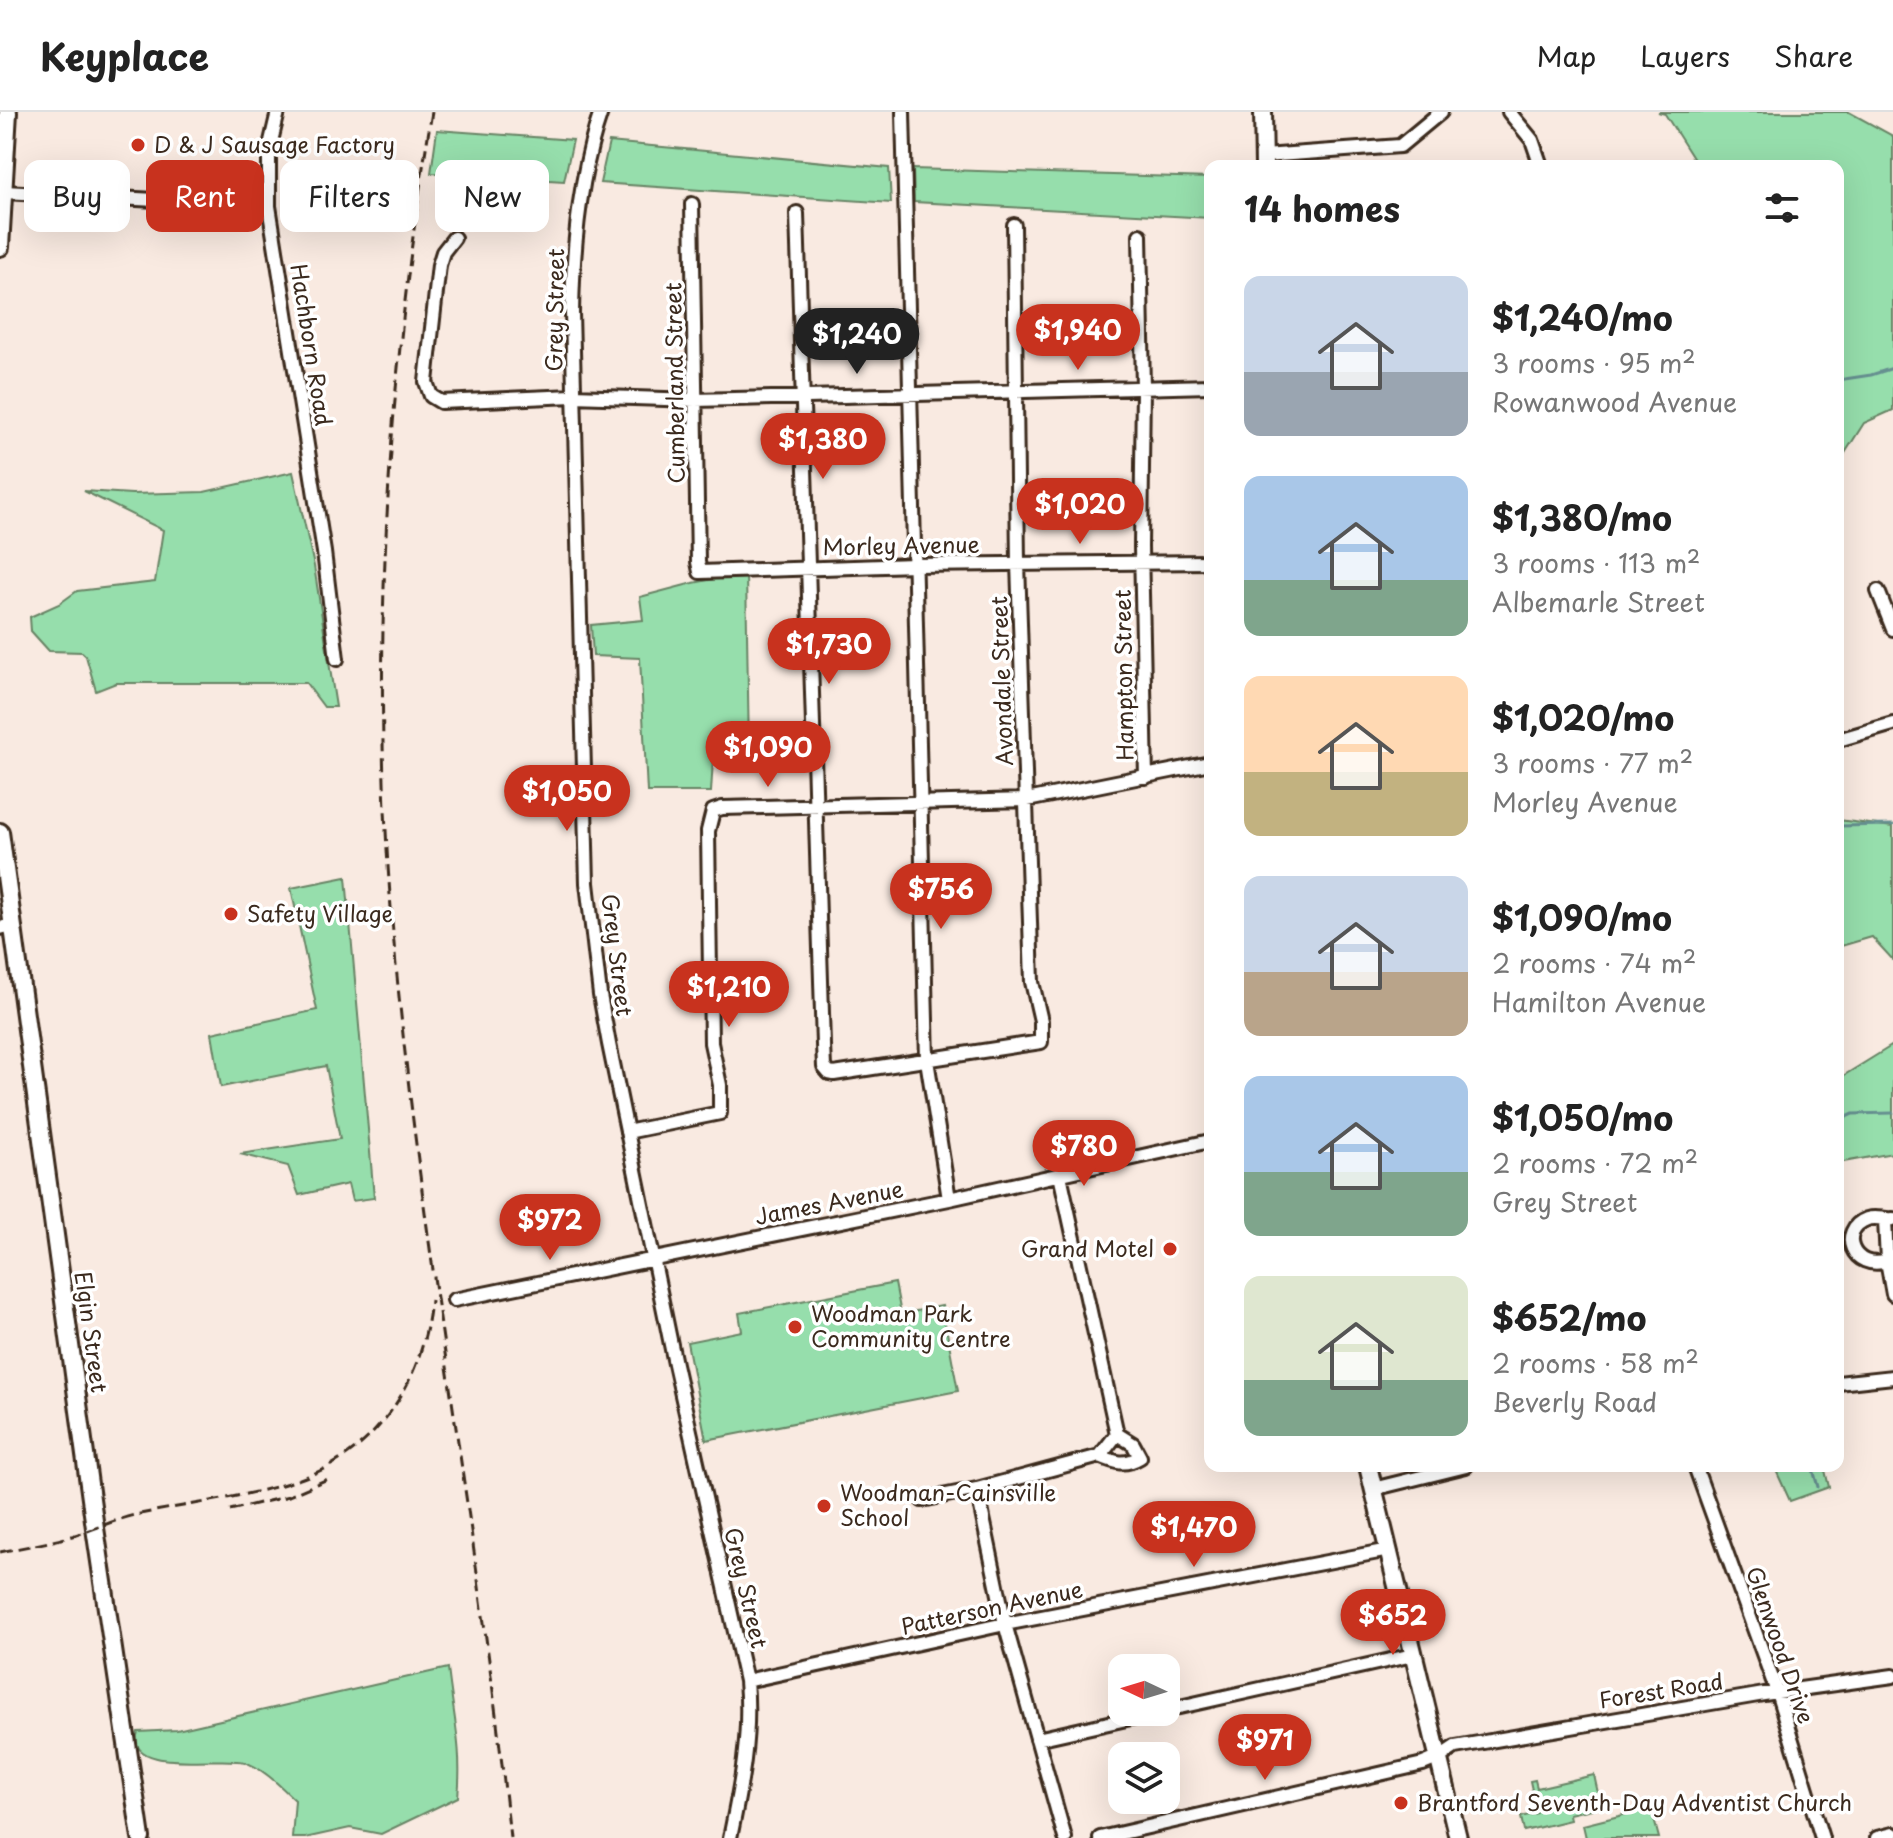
<!DOCTYPE html>
<meta charset="utf-8">
<style>
:root{--surface:#fff;--page:#f2f2f2;--text:#222;--muted:#767676;--line:#e0e0e0;--accent:#c8321e}
body{margin:0;font-family:"Playpen Sans",sans-serif;background:var(--page);color:var(--text);height:100vh;display:flex;flex-direction:column;font-size:30px;white-space:nowrap}
*{box-sizing:border-box;margin:0}
p{font-size:26px;color:var(--muted)}
.icon{flex:none;width:44px;height:44px;fill:none;stroke:currentColor;stroke-width:2;stroke-linecap:round;stroke-linejoin:round}
.map{position:relative;flex:1;overflow:hidden}
.sheet{position:absolute;left:1204px;top:48px;width:640px;height:1312px;display:flex;flex-direction:column;background:var(--surface);border-radius:16px;box-shadow:0 8px 32px #0002}
.sheet>*{flex:none}
.banner{position:absolute;left:24px;top:48px;width:760px;height:72px;display:flex;gap:16px}
.needle{width:52px;rotate:274deg}
.controls{position:absolute;left:1108px;top:1542px;display:grid;gap:16px}
.controls a{display:grid;place-items:center;width:72px;height:72px;border-radius:16px;background:var(--surface);box-shadow:0 8px 32px #0002;font-size:40px}
.price{position:absolute;translate:-50% -68px;padding:0 18px;border-radius:28px;background:var(--accent);color:#fff;font-size:26px;line-height:52px;filter:drop-shadow(0 2px 4px #0008)}
.price::after{content:'';position:absolute;left:50%;top:48px;width:24px;height:18px;margin-left:-12px;background:inherit;clip-path:polygon(0 0,100% 0,50% 100%)}
.price.on{background:#222;color:#fff}
ul{padding:0;list-style:none}
li{display:flex;align-items:center;gap:24px;height:200px;padding:0 40px}
li span{display:grid;place-items:center;flex:none;width:224px;height:160px;border-radius:16px;color:#555}
li>.icon{margin-inline-start:auto}
span .icon{width:96px;height:96px;fill:#fffc;stroke-width:1}
li b{font-size:34px}
h2{display:flex;justify-content:space-between;align-items:center;height:96px;padding:0 40px;font-size:34px}
.chip{padding:0 28px;border-radius:16px;background:var(--surface);box-shadow:0 8px 32px #0002;font-size:28px;line-height:72px}
.chip.on{background:var(--accent);color:#fff}
header{display:flex;align-items:center;gap:48px;box-sizing:border-box;height:112px;padding:0 40px;background:var(--surface);border-bottom:2px solid var(--line)}
header strong{font-size:38px}
nav{display:flex;gap:44px;margin-inline-start:auto;font-size:28px}
.map>svg:first-child{display:block}
.green{fill:#96deac;stroke:#688465;stroke-width:2}
.lines{fill:none;stroke-linecap:round;stroke-linejoin:round}
.stream{stroke:#669090;stroke-width:3}
.minor-casing{stroke:#3b2a1e;stroke-width:18}
.major-casing{stroke:#3b2a1e;stroke-width:22}
.minor{stroke:#fff;stroke-width:12}
.major{stroke:#fff;stroke-width:16}
.rail{stroke:#3b2a1e;stroke-width:3;stroke-dasharray:12 6;stroke-linecap:butt}
.poi-dot{fill:#c8321e;stroke:#fff;stroke-width:3}
.labels{text-anchor:middle;stroke-width:7;stroke-linejoin:round;paint-order:stroke}
.poi-label{font-size:22px;fill:#3b2a1e;stroke:#fff;text-anchor:start}
.street-label{font-size:22px;fill:#3b2a1e;stroke:#fff}
</style>
<header>
<strong>Keyplace</strong>
<nav><a>Map</a><a>Layers</a><a>Share</a></nav>
</header>
<div class="map">
<svg width="1893" height="1726" viewBox="0 0 1893 1726">
<rect width="100%" height="100%" fill="#f9eae1"/>
<filter id="ink" filterUnits="userSpaceOnUse"><feTurbulence type="fractalNoise" baseFrequency=".0125" numOctaves="2"/><feDisplacementMap in="SourceGraphic" scale="16" xChannelSelector="R" yChannelSelector="G"/><feConvolveMatrix kernelMatrix="1 2 1 2 8 2 1 2 1" color-interpolation-filters="sRGB"/></filter>
<g filter="url(#ink)">
<path class="green" d="M1658,0h191l44,24v274l-29,13 -26,41v-298h-140l-33,-52z
M437,18l136,10 -9,41 -133,-8z
M609,30l280,26 2,35 -291,-20z
M913,57l297,9v40l-296,-16z
M293,360l21,94 22,141h-12l-18,-24h-190l-20,8 -10,-35 -4,-4 -33,-1 -18,-20 -1,-14 29,-13 18,-13 78,-9 8,-52 -79,-39 48,3 72,-2z
M746,461l3,178 -36,9 -2,32h-64l-7,-134 -47,-2 -2,-31 52,-5 -3,-23 53,-14z
M1838,708l55,7v133l-21,-23 -34,10z
M346,765l28,321 -22,3 -4,-17 -49,11 -11,-29 -48,-12 100,-15 -14,-73 -105,21 -9,-54 105,-23 -26,-122z
M1893,933v108l-55,10v-84z
M895,1171l6,31 41,-8 16,85 -252,49 -19,-98 55,-11 -3,-18z
M1774,1354h50l5,21 -39,14z
M448,1556c5,47 15,81 10,129l-77,37 -31,-6 -45,10h-13l3,-38c-15,-14 -30,-30 -50,-38 -21,-7 -122,13 -107,-30l39,-2z
M1594,1663l7,32 -32,7 1,6 -46,11 -3,-14 16,-4 -7,-32 5,-1 2,8z
M1651,1696l8,30h-73l-3,-13z"/>
<g class="lines">
<path class="stream" d="M1838,268l33,-5 22,-7
M1838,714l55,-1
M1838,1009l15,-7 40,-1
M1812,1354l6,21"/>
<g class="minor-casing">
<path id="minor" d="M278,0l-9,38v56l55,346 13,107
M601,0c-22,64 -28,134 -29,201l15,570 13,112 9,49 66,320 71,317c5,54 -5,104 -16,157
M903,0l24,948 22,139
M1509,0l23,28 9,26
M1264,44l136,-10 41,-34
M4,80l265,14
M692,92l6,358 2,10 215,-7 295,-3
M797,101l26,832 1,22 5,6 5,1 207,-32v-21l-9,-39 -14,-419 -4,-338
M1140,123l3,153 -2,159 5,230
M454,126l-11,14 -4,13 -13,117 5,14 10,6 132,-6 122,4 515,-14
M1878,479l15,38
M1838,628l55,-16
M0,816l12,-3
M627,1020l93,-19v-28l-9,-42 -3,-212 5,-20 9,-3 305,-8 183,-37
M1060,1063l57,259 16,10 7,13c-15,9 -24,6 -40,-1l17,-22
M1885,1108l2,41 6,33
M1887,1149c-35,11 -50,-31 -20,-42 9,-3 17,1 26,0
M454,1188l495,-101 261,-58
M1838,1271l55,-6
M1695,1354l82,226 45,146
M977,1377l28,135 60,214
M1373,1377l93,-23
M922,1388l55,-11 123,-33
M746,1569l259,-57 384,-74
M1166,1598l247,-55
M1037,1627l121,-27
M1100,1726l323,-74 17,-7 15,-10 309,-53 129,-18
M1877,1726l16,-4"/>
</g>
<g class="major-casing">
<path id="major" d="M1263,0l1,54
M0,135l8,-135
M0,720l95,696 46,310
M1368,1354l90,372"/>
</g>
<use href="#minor" class="minor"/>
<use href="#major" class="major"/>
<path class="rail" d="M432,0c-43,251 -61,528 -42,783 24,316 88,628 120,943
M230,1398l59,-14 43,-19
M0,1440c24,-5 48,-9 72,-16 21,-6 42,-16 63,-21 57,-12 119,-18 173,-39 74,-29 116,-100 123,-176"/>
</g>
</g>
<g class="poi-dot">
<circle cx="138" cy="33" r="8"/>
<circle cx="231" cy="802" r="8"/>
<circle cx="1170" cy="1137" r="8"/>
<circle cx="795" cy="1215" r="8"/>
<circle cx="824" cy="1394" r="8"/>
<circle cx="1401" cy="1691" r="8"/>
</g>
<g class="labels">
<g class="poi-label">
<text x="154" y="41">D &amp; J Sausage Factory</text>
<text x="247" y="810">Safety Village</text>
<text x="1154" y="1145" text-anchor="end">Grand Motel</text>
<text x="811" y="1210">Woodman Park<tspan x="811" dy="25">Community Centre</tspan></text>
<text x="840" y="1389">Woodman-Cainsville<tspan x="840" dy="25">School</tspan></text>
<text x="1417" y="1699">Brantford Seventh-Day Adventist Church</text>
</g>
<g class="street-label">
<text transform="translate(555 198) rotate(-89)" y="8">Grey Street</text>
<text transform="translate(311 233) rotate(81)" y="8">Hachborn Road</text>
<text transform="translate(675 271) rotate(-91)" y="8">Cumberland Street</text>
<text transform="translate(901 434) rotate(-1)" y="8">Morley Avenue</text>
<text transform="translate(1124 563) rotate(-91)" y="8">Hampton Street</text>
<text transform="translate(1002 569) rotate(-92)" y="8">Avondale Street</text>
<text transform="translate(617 843) rotate(83)" y="8">Grey Street</text>
<text transform="translate(829 1091) rotate(-11)" y="8">James Avenue</text>
<text transform="translate(91 1220) rotate(82)" y="8">Elgin Street</text>
<text transform="translate(746 1476) rotate(77)" y="8">Grey Street</text>
<text transform="translate(992 1496) rotate(-12)" y="8">Patterson Avenue</text>
<text transform="translate(1780 1533) rotate(71)" y="8">Glenwood Drive</text>
<text transform="translate(1661 1579) rotate(-9)" y="8">Forest Road</text>
</g>
</g>
</svg>
<div class="controls">
<a><svg class="needle" viewBox="-14 -14 28 28"><path d="M0-13l5 13h-10z" fill="#e53935"/><path d="M0 13l5-13h-10z" fill="#767676"/></svg></a>
<a><svg class="icon" aria-label="layers" viewBox="0 0 24 24"><path d="M12 4l9 5-9 5-9-5zM3 14l9 5 9-5"/></svg></a>
</div>
<b class="price" style="left:1078px;top:260px">$1,940</b>
<b class="price on" style="left:857px;top:264px">$1,240</b>
<b class="price" style="left:823px;top:369px">$1,380</b>
<b class="price" style="left:1080px;top:434px">$1,020</b>
<b class="price" style="left:829px;top:574px">$1,730</b>
<b class="price" style="left:768px;top:677px">$1,090</b>
<b class="price" style="left:567px;top:721px">$1,050</b>
<b class="price" style="left:941px;top:819px">$756</b>
<b class="price" style="left:729px;top:917px">$1,210</b>
<b class="price" style="left:1084px;top:1076px">$780</b>
<b class="price" style="left:550px;top:1150px">$972</b>
<b class="price" style="left:1194px;top:1457px">$1,470</b>
<b class="price" style="left:1393px;top:1545px">$652</b>
<b class="price" style="left:1265px;top:1670px">$971</b>
<div class="banner">
<a class="chip">Buy</a>
<a class="chip on">Rent</a>
<a class="chip">Filters</a>
<a class="chip">New</a>
</div>
<section class="sheet">
<h2>14 homes<svg class="icon" aria-label="filters" viewBox="0 0 24 24"><path d="M4 7h16M4 17h16"/><circle cx="9" cy="7" r="2"/><circle cx="15" cy="17" r="2"/></svg></h2>
<ul>
<li><span style="background:linear-gradient(#c9d6e8 60%,#9aa5b1 0)"><svg class="icon" aria-label="home" viewBox="0 0 24 24"><path d="M3 11l9-7 9 7M6 9v11h12V9"/></svg></span><div><b>$1,240/mo</b><p>3 rooms · 95 m²</p><p>Rowanwood Avenue</p></div></li>
<li><span style="background:linear-gradient(#a9c7e8 65%,#7fa58c 0)"><svg class="icon" aria-label="home" viewBox="0 0 24 24"><path d="M3 11l9-7 9 7M6 9v11h12V9"/></svg></span><div><b>$1,380/mo</b><p>3 rooms · 113 m²</p><p>Albemarle Street</p></div></li>
<li><span style="background:linear-gradient(#ffd9b3 60%,#c2b280 0)"><svg class="icon" aria-label="home" viewBox="0 0 24 24"><path d="M3 11l9-7 9 7M6 9v11h12V9"/></svg></span><div><b>$1,020/mo</b><p>3 rooms · 77 m²</p><p>Morley Avenue</p></div></li>
<li><span style="background:linear-gradient(#c9d6e8 60%,#b9a48a 0)"><svg class="icon" aria-label="home" viewBox="0 0 24 24"><path d="M3 11l9-7 9 7M6 9v11h12V9"/></svg></span><div><b>$1,090/mo</b><p>2 rooms · 74 m²</p><p>Hamilton Avenue</p></div></li>
<li><span style="background:linear-gradient(#a9c7e8 60%,#7fa58c 0)"><svg class="icon" aria-label="home" viewBox="0 0 24 24"><path d="M3 11l9-7 9 7M6 9v11h12V9"/></svg></span><div><b>$1,050/mo</b><p>2 rooms · 72 m²</p><p>Grey Street</p></div></li>
<li><span style="background:linear-gradient(#dfe7d0 65%,#7fa58c 0)"><svg class="icon" aria-label="home" viewBox="0 0 24 24"><path d="M3 11l9-7 9 7M6 9v11h12V9"/></svg></span><div><b>$652/mo</b><p>2 rooms · 58 m²</p><p>Beverly Road</p></div></li>
</ul>
</section>
</div>
